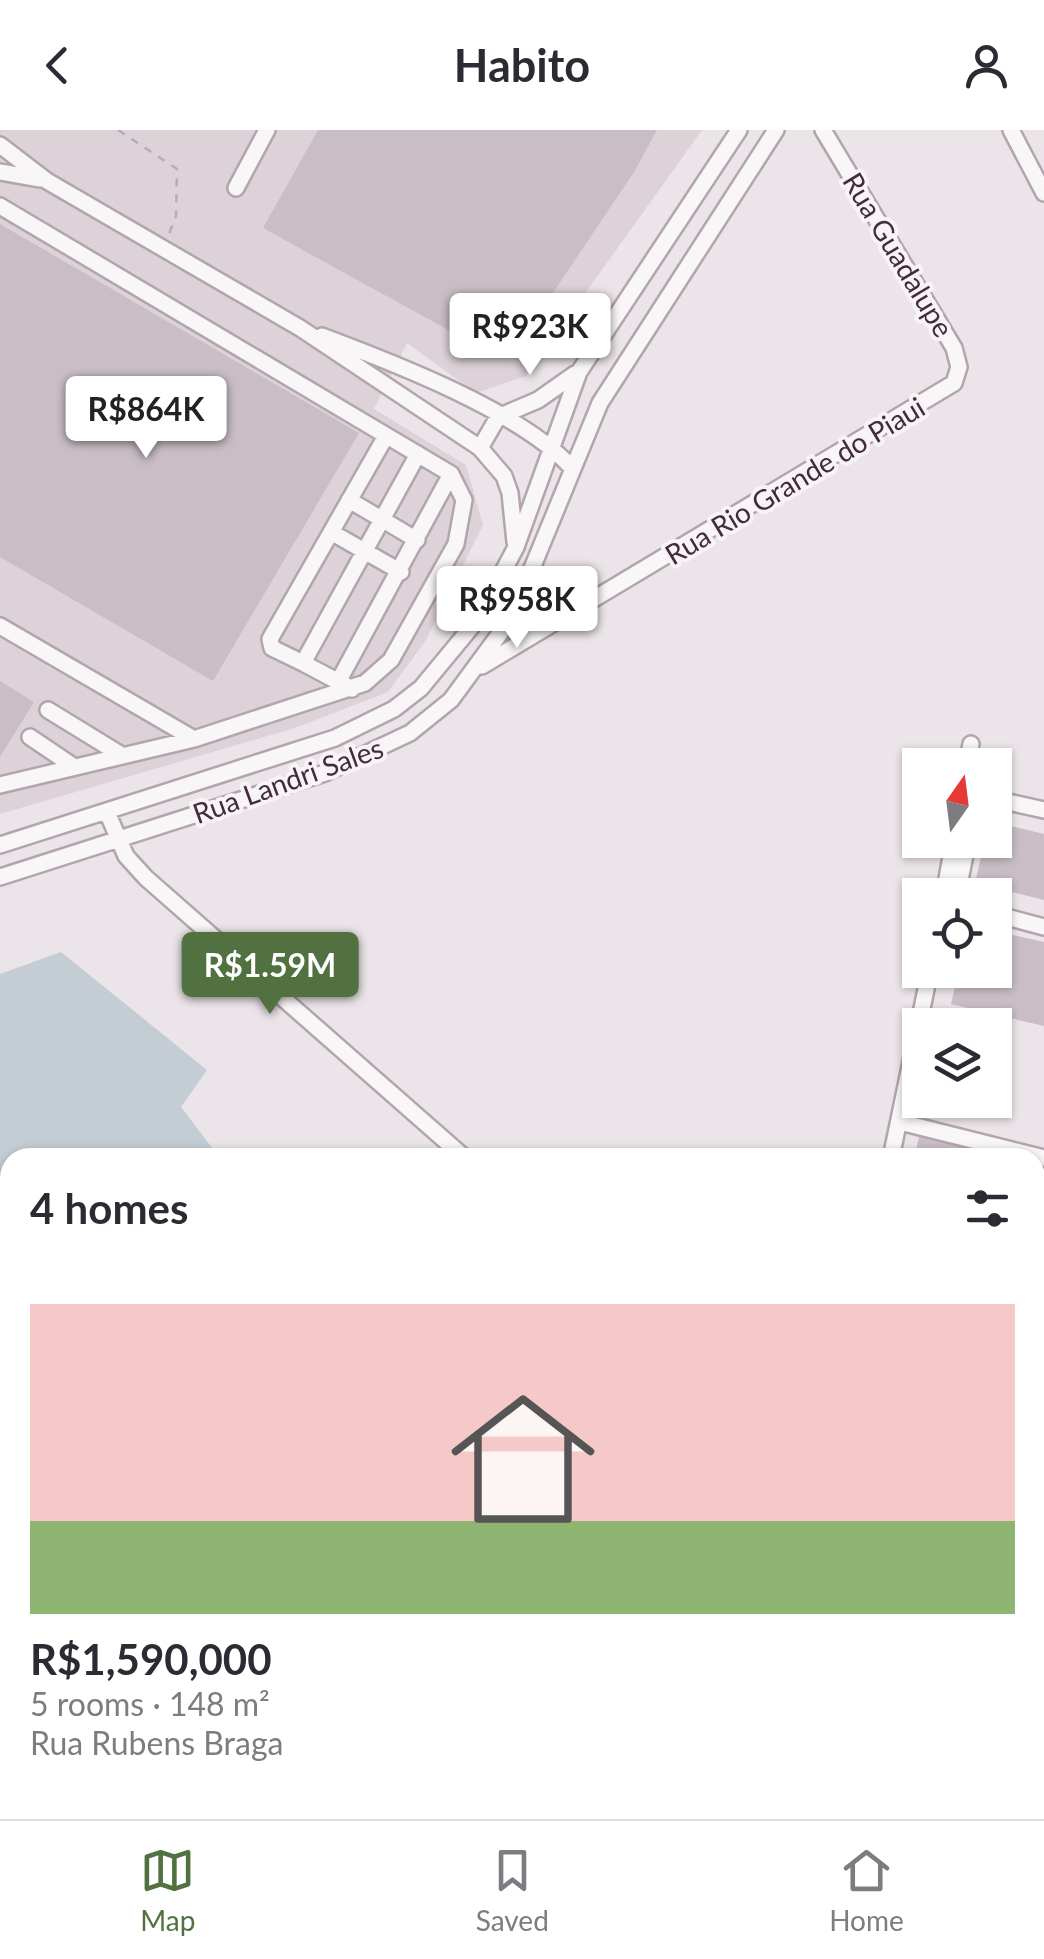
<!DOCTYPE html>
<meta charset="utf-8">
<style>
:root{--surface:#fff;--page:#f2f2f3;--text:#2b2b33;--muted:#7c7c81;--line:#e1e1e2;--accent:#517141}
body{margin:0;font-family:Lato,sans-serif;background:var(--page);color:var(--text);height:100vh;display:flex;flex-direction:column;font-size:38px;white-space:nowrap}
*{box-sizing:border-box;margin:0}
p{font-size:32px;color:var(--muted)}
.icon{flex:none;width:55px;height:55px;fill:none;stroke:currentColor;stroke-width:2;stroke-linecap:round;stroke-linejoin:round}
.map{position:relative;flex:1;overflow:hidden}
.sheet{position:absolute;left:0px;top:1018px;width:1045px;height:672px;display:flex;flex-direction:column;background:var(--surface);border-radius:30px 30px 0 0;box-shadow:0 2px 8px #0004}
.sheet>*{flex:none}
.needle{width:65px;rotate:14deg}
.controls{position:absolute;left:902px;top:618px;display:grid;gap:20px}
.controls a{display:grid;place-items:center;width:110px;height:110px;border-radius:0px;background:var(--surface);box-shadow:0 2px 8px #0004;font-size:50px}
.price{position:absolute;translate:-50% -85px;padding:0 22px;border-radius:10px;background:#fff;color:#222;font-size:32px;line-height:65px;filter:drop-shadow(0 2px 5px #0008)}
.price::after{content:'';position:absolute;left:50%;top:60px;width:30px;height:22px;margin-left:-15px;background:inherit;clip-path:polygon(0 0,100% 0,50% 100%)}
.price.selected{background:var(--accent);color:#fff}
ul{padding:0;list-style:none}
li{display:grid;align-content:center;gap:20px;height:530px;padding:0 30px}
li+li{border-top:2px solid var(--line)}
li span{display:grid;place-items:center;height:310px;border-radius:0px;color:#555}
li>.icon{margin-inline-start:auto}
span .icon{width:180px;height:180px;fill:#fffc;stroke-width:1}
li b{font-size:42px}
h2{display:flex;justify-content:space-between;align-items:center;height:120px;padding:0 30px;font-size:42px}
header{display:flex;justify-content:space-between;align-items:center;height:130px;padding:0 30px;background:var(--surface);font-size:45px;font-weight:700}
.tabs{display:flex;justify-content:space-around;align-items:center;height:140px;border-top:2px solid var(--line);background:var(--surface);font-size:28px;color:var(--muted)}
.tabs a{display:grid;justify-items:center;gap:5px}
.tabs .selected{color:var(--accent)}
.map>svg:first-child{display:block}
.built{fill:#dcd2d8}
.green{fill:#c5cdd4}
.building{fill:#cabec6}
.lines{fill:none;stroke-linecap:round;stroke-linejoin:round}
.minor-casing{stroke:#b2a5ad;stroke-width:20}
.path{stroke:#b7adb4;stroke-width:2.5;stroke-dasharray:8 8;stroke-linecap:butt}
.minor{stroke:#f9f6f8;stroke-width:15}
.labels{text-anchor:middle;stroke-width:8;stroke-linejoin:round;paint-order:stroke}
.street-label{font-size:28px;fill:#422c3a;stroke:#f8f3f6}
</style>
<header><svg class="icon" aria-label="back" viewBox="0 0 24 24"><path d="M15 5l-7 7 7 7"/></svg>Habito<svg class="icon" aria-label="person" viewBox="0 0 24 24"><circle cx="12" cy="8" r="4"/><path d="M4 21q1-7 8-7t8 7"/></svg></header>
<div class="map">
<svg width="1044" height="1689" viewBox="0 0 1044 1689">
<rect width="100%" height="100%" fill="#ebe4e8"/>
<path class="built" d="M0,0h702l-176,246 -50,17 -69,-50 -33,66 92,56 17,60 -57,115 -38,52 -93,36 -295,86z"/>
<path class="green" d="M61,822l146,118 -26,37 38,50 -209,1v35l-10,-16v-203z
M0,1342l10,7v262l-9,11z"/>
<path class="building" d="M318,0h339l-23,42 -116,173 -37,-21 -11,18 -207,-114z
M0,94l359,209 -146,248 -213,-124z
M0,551l34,21 -34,55z
M995,692l49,12v66l-69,-17 10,-43h10z
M995,801l49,11v84l-93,-22 8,-34h36z
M919,1007l78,19v2h-83z
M1035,1035l9,2v142l-9,-2z"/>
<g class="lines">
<g class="minor-casing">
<path id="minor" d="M1011,0l33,63
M0,15l47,36 253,147 180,120 24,28 6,17 5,49
M0,42l40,7
M236,58l31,-58
M0,76l451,268 13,26 -8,44 -65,116 -26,23 -171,56 -194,46
M322,206c72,27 197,75 248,130
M480,318l18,-31 40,-17 37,-26
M349,370l68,40
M331,402l70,40
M0,496l194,113
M303,533l-31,-15 -2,-9 116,-203
M482,536l472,-283 5,-16 -5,-19 -131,-218
M338,552l113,-208
M352,559l-49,-26 115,-209
M48,580l75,46
M30,607l43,29
M967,635l4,-21
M995,669l49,11
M107,682l19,44 20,22 319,280
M0,715l335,-107 59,-29 27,-21 57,-69 38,-72 63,-175 160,-242
M0,747l325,-104 85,-40 41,-33 61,-83 88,-214 176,-273
M944,765l10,-55
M957,765l11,-55
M995,784l49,13
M900,992l144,36
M891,1028l39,-188
M1035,1285l9,2
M1035,1326l9,2
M0,1328l10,11
M1035,1462l9,2
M1035,1571l9,-10
M191,1680l16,5 36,-5
M325,1680l8,9
M557,1680l6,9
M683,1680l14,9
M514,1689l10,-9
M627,1689l11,-9
M787,1689l14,-9"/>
</g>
<path class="path" d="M118,0l59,39 -1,47 -7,18"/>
<use href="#minor" class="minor"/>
</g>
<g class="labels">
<g class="street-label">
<text transform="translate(898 125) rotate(59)" y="10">Rua Guadalupe</text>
<text transform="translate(795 351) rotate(-31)" y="10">Rua Rio Grande do Piaui</text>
<text transform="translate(288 651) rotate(-20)" y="10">Rua Landri Sales</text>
</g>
</g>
</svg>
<div class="controls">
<a><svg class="needle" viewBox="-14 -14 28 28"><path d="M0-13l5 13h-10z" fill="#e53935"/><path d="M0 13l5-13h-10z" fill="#7c7c81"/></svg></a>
<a><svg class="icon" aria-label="locate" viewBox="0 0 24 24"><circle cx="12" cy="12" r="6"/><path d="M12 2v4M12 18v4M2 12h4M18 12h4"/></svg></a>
<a><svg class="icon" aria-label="layers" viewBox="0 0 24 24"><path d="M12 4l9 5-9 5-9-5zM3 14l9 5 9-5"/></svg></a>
</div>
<b class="price" style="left:530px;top:248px">R$923K</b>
<b class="price" style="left:146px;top:331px">R$864K</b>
<b class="price" style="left:517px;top:521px">R$958K</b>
<b class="price selected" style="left:270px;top:887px">R$1.59M</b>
<section class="sheet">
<h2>4 homes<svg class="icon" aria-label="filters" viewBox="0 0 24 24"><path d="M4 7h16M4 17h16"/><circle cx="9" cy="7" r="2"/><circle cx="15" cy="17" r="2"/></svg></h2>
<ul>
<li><span style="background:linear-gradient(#f6c9c9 70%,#8fb573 0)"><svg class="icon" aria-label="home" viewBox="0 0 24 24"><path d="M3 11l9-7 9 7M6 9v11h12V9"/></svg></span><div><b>R$1,590,000</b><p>5 rooms · 148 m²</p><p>Rua Rubens Braga</p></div></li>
</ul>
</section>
</div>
<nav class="tabs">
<a class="selected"><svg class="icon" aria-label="map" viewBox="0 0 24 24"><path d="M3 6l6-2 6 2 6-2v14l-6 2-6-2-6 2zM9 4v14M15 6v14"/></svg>Map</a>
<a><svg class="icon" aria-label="saved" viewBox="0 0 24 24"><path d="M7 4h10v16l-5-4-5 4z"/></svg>Saved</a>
<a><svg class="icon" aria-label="home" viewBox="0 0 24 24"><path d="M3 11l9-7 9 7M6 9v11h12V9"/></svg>Home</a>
</nav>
